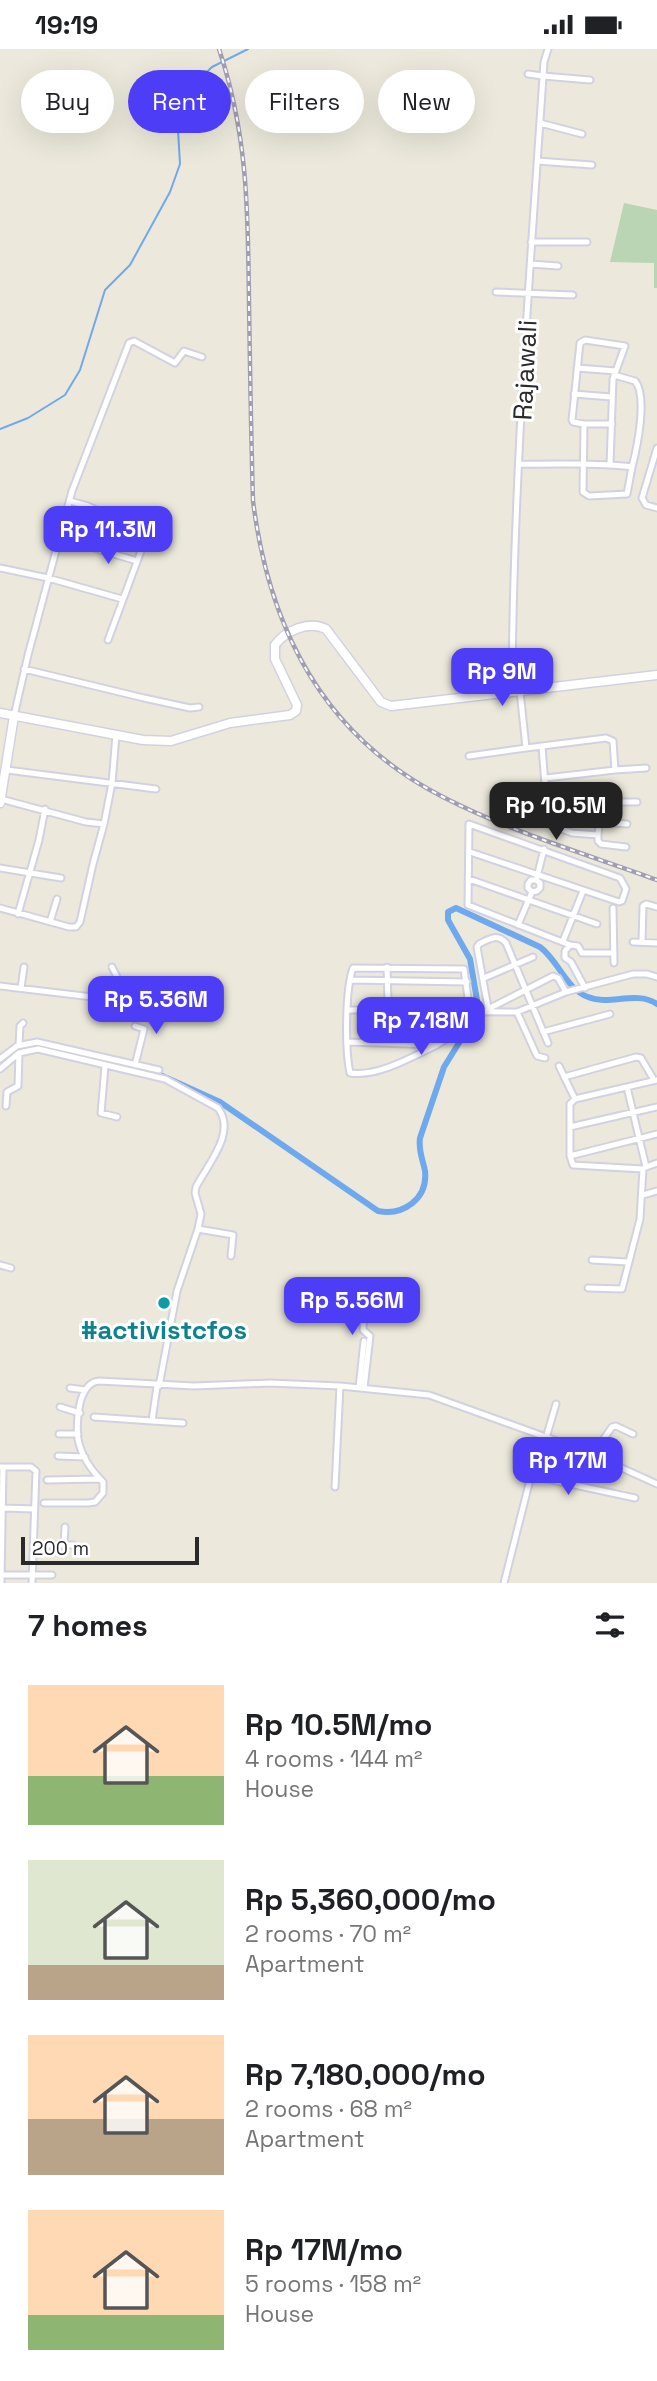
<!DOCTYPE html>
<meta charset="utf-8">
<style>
:root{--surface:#fff;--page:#f2f2f2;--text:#202124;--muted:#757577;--accent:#4e3df7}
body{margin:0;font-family:"Space Grotesk",sans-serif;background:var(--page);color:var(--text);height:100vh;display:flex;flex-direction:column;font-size:26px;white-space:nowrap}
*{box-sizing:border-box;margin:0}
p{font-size:23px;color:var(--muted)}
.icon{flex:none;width:38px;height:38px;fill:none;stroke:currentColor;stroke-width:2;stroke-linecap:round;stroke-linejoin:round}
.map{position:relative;height:1534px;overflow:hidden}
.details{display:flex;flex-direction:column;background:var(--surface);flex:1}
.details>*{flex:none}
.guide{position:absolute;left:21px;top:21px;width:616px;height:63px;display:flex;gap:14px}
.scale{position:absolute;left:21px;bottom:18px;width:178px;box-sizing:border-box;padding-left:7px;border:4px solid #2a2a2a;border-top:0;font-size:19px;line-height:24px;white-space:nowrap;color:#2a2a2a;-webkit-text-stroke:5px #fff;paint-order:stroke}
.price{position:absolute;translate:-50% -60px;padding:0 16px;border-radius:14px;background:var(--accent);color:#fff;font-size:23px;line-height:46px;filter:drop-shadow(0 2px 4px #0008)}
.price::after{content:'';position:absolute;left:50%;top:42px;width:21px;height:16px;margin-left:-10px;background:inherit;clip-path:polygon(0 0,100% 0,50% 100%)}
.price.on{background:#222;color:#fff}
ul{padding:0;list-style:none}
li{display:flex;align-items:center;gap:21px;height:175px;padding:0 28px}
li span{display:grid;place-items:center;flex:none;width:196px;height:140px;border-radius:0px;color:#555}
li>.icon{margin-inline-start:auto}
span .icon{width:84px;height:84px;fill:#fffc;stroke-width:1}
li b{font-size:30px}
h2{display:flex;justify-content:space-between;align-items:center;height:84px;padding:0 28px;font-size:30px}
.tag{padding:0 24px;border-radius:32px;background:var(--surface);box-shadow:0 7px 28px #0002;font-size:24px;line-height:63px}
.tag.on{background:var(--accent);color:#fff}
.status{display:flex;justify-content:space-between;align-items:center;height:49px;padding:0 35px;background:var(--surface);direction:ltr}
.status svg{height:19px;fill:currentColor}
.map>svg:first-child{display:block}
.cemetery{fill:#bad5b3}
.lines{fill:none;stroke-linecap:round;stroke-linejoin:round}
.stream{stroke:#6fa9ed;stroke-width:2}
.canal{stroke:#6fa9ed;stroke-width:6}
.street-casing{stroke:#d2d1e2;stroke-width:9}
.secondary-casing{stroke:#d2d1e2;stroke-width:11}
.street{stroke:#fff;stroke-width:5}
.secondary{stroke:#fff;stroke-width:8}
.rail-casing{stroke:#a19eb4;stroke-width:4.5}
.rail{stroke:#fff;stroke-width:2;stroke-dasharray:5;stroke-linecap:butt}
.culture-dot{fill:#0f9aa8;stroke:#fff;stroke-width:2.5}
.labels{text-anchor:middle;stroke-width:6;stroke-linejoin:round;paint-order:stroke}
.street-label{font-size:26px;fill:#2a2a2a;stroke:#fff}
.culture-label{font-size:26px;font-weight:bold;fill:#0d838f;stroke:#fff}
</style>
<div class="status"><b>19:19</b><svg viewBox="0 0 49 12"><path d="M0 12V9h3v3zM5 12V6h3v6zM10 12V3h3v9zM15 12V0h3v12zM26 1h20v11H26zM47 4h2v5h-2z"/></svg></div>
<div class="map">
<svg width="657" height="1534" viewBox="0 0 657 1534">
<rect width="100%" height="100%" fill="#ece9dc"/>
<path class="cemetery" d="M624,154l33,7v78h-3v-25l-44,-1z"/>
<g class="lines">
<path class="stream" d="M0,380l28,-11 37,-23 15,-25 25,-80 25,-25 40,-73 10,-28 -2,-34 10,-40 24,-23 36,-18"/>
<path class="canal" d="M0,1014l23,-17 11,-1 124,29 62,28 158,109c25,5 50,-12 47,-40 -2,-11 -7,-21 -5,-33l24,-71 18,-29 15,-38 -7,-41 -22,-39v-8l8,-4 84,39c18,13 26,42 48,50 22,9 48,-7 69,7"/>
<g class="street-casing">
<path id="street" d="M528,25l15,2
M543,27l47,4
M540,74l42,11
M537,112l55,4
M531,193h56
M530,215l28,2
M496,243l77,3
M577,319l39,3
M614,326l21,6c13,15 2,67 -3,86
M574,345l37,3
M584,375h28
M657,399l-15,50 4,7 11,3
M520,415c37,1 75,-2 112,3l-5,27 -38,2 -6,-4 1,-68 -11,-2 -1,-2 8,-77 5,-3 40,6 -12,33 -3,86
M70,452l18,5 69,32
M87,497l50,15
M0,519l48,10 74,21
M108,591l33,-89
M24,620l120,29 46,10 9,-1
M520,642l6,57 80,-10 7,3 2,29 -69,8
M512,643c1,-210 18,-421 32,-630l4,-13
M14,667l14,-61 44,-164 57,-148 5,-2 41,22 9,-12 18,6
M542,697l6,78 24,9 26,2 3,-30 12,-3h24
M469,707l57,-8
M7,721l149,19
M615,721l31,-2
M1,750l85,23 18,2
M546,756h55
M600,773l27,2
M598,786v6l3,3 25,3
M470,803l149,50 3,-1 4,-12 -6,-11 -151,-54 -1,81 102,40 8,1 4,7
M0,819l61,10
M537,828l7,-28
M469,830l128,45
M0,859l69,19h7l4,-5 13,-58 11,-40 8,-41 4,-48
M613,859l1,55
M18,865l21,-74 6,-31
M50,873l7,-23
M518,876l14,-33 5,-1 3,-3v-5l-4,-3h-5l-3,4v4l4,4
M563,892l20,-50
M633,893l24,1
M642,893l1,-36 3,-2 11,3
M570,896l-5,6v7l6,4 14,26
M582,904h32
M112,918l5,10 -3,23
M387,918l1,35
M484,929l49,-21
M350,931l117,2
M0,937l126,15
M21,939l3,-21
M377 962a9 9 0 1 1 18 0a9 9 0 1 1-18 0Z
M488,959l-11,-61 2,-3c10,-5 18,-11 27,-1l42,100
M488,960l65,-33 5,2 8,14
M348,961h29
M396,962l121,1 49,-20 67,-18h14l10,3
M517,963l20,44 8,2
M135,977l9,3 -9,36
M543,983l67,-18
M348,993l89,3 12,-8 6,-23
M386,994l1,-22
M19,996l1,-19 3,-3
M437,996c-25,12 -59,32 -87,28 -5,-23 -5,-83 3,-105l111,1 6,44
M0,1010l17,-13 20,-4 122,28
M105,1017l-4,47 16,4
M559,1017l16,33
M0,1020l19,-16 19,-4 127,30 53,29c19,25 -11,57 -22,79l-1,6 6,21 -3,15
M564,1028l72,-20 5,1 13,22
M6,1057l1,-14 11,-6 1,-33
M570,1078l87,-20
M570,1107l87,-22
M646,1118l11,-4
M643,1120l-70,-4 -3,-9v-52l5,-5 82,-19
M643,1146l14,-4
M592,1211l36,2
M0,1216l11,3
M588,1239l34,1 18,-70 3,-50 3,-2 -19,-80
M159,1337l18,-95 21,-62 35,6 -2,21
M70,1339l15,2
M359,1339l5,-47
M364,1339l6,-52 -7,-6 2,-44
M60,1358l20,6
M94,1368l58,4 5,-35
M152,1372l31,2
M59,1385h19
M546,1389l10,-34
M593,1405l19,-27 4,-1 17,8
M58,1407l27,1
M0,1418h31l5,4 -4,112
M533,1427l102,22
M47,1431l53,-1
M335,1438l5,-101
M44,1454h44l7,-1 8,-9v-11c-11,-11 -22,-27 -25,-43 -2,-18 0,-56 21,-58l95,5 76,-3 70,3 89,9 153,55 75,34
M3,1459l31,1
M33,1496h40
M64,1496l1,-18
M0,1526h52
M1,1534l2,-116
M504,1534l37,-147"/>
</g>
<g class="secondary-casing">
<path id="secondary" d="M0,664l143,27 28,1 59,-18 60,-8 6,-4 1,-6 -22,-46v-14c10,-14 34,-25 51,-16l55,73 10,4 266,-31
M0,754l14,-87"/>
</g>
<use href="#street" class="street"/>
<use href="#secondary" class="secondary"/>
<g class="rail-casing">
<path id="rail" d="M219,0c29,87 29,163 30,254 1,66 2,132 4,198 16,128 70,235 190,296 68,35 143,57 214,83"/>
</g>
<use href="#rail" class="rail"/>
</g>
<circle class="culture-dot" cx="164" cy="1254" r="7"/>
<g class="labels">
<g class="street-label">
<text transform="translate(525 321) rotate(-87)" y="9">Rajawali</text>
</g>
<g class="culture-label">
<text x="164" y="1290">#activistcfos</text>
</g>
</g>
</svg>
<div class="scale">200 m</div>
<b class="price" style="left:108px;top:517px">Rp 11.3M</b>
<b class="price" style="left:502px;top:659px">Rp 9M</b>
<b class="price on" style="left:556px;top:793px">Rp 10.5M</b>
<b class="price" style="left:156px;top:987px">Rp 5.36M</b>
<b class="price" style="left:421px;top:1008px">Rp 7.18M</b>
<b class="price" style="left:352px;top:1288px">Rp 5.56M</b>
<b class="price" style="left:568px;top:1448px">Rp 17M</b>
<div class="guide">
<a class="tag">Buy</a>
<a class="tag on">Rent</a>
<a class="tag">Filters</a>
<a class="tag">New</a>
</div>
</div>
<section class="details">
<h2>7 homes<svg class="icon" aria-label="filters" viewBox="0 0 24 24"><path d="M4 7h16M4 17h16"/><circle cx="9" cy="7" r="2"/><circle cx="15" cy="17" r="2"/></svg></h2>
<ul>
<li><span style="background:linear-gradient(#ffd9b3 65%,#8fb573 0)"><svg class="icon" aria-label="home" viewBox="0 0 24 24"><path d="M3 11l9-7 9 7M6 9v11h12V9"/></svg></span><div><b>Rp 10.5M/mo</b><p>4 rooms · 144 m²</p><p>House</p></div></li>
<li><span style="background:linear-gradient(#dfe7d0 75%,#b9a48a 0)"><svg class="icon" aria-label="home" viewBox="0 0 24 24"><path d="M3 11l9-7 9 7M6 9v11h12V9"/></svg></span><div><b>Rp 5,360,000/mo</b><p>2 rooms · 70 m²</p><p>Apartment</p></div></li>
<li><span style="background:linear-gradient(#ffd9b3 60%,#b9a48a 0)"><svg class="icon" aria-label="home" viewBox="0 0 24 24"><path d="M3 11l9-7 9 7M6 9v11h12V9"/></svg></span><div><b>Rp 7,180,000/mo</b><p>2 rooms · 68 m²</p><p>Apartment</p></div></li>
<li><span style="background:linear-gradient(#ffd9b3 75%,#8fb573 0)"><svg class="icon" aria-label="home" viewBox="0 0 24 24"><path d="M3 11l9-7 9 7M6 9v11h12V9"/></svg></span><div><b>Rp 17M/mo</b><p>5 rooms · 158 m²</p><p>House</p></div></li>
</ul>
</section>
